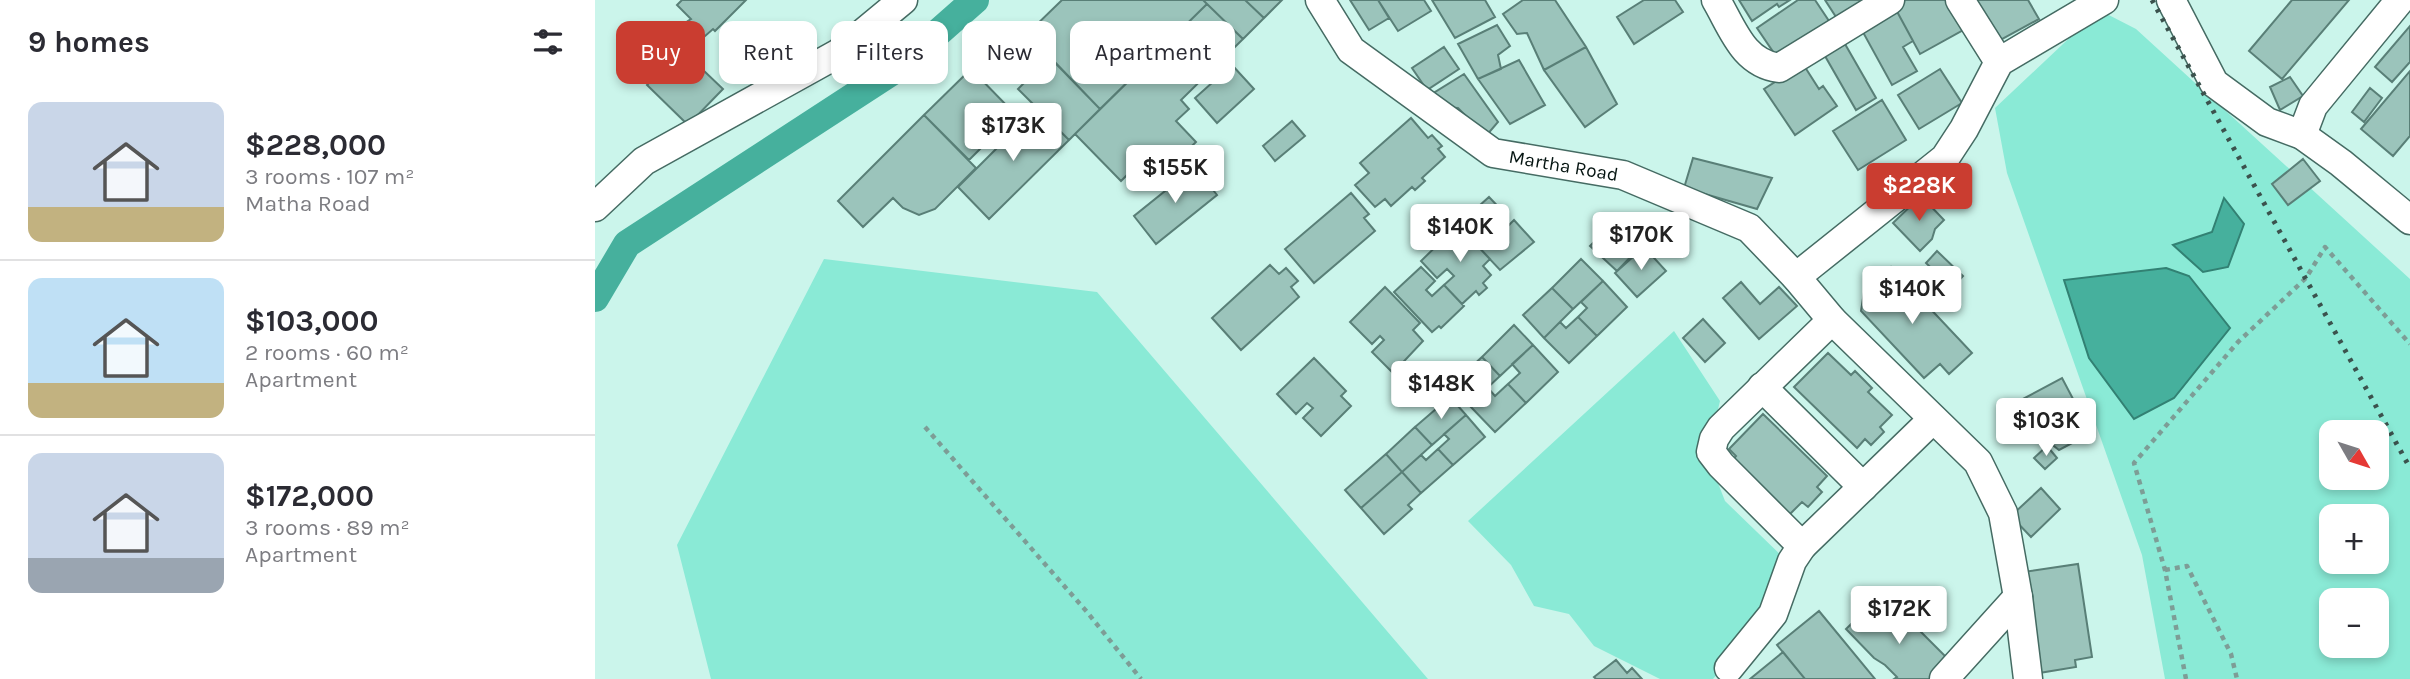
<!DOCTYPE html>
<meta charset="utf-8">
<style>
:root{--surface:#fff;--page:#f7f7f7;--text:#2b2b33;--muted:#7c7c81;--line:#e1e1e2;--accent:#ca3d30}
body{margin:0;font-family:Karla,sans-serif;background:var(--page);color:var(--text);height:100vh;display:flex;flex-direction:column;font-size:26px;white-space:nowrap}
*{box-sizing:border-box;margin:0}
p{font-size:23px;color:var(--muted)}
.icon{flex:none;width:38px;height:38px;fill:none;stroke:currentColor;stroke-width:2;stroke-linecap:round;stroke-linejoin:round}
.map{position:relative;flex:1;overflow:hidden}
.sheet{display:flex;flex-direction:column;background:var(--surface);width:595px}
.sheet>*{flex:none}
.hud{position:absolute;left:21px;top:21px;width:665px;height:63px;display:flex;gap:14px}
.needle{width:46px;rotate:129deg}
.controls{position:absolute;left:1724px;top:420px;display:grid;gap:14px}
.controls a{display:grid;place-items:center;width:70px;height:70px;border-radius:14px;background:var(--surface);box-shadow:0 4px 10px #0003;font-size:35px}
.price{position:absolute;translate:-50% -60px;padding:0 16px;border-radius:7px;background:#fff;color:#222;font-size:23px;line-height:46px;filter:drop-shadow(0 2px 4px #0008)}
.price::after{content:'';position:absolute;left:50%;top:42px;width:21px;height:16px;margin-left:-10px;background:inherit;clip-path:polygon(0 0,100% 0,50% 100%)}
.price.selected{background:var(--accent);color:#fff}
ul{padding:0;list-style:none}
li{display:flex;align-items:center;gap:21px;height:175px;padding:0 28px}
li+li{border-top:2px solid var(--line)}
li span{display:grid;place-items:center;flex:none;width:196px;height:140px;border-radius:14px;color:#555}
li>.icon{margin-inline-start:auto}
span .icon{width:84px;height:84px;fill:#fffc;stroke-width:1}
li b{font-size:30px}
h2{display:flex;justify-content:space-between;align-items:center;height:84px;padding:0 28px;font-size:30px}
.pill{padding:0 24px;border-radius:14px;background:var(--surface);box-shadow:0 4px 10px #0003;font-size:24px;line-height:63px}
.pill.selected{background:var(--accent);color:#fff}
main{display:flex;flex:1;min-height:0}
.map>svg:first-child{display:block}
.green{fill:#8aead6;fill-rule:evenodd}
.water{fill:#46b09d;stroke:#328173;stroke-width:2}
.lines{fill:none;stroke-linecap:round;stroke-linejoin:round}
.canal{stroke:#46b09d;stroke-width:28}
.building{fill:#9bc4bb;stroke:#597f77;stroke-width:2}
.minor-casing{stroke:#456b63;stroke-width:31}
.path{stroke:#7d9d96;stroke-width:4.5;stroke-dasharray:5 5;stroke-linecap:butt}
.minor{stroke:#fff;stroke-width:28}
.rail{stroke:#3b524d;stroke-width:5;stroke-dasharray:3.5 7;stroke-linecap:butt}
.labels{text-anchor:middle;stroke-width:5;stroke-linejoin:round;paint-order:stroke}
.street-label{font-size:19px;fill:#051411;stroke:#fff}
</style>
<main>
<section class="sheet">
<h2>9 homes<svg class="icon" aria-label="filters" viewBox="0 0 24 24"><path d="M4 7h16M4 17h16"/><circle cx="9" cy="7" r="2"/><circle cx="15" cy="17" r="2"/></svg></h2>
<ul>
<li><span style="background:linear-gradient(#c9d6e8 75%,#c2b280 0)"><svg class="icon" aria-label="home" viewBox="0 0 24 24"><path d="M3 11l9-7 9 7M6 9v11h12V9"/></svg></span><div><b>$228,000</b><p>3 rooms · 107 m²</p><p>Matha Road</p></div></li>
<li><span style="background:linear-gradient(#bfe0f5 75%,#c2b280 0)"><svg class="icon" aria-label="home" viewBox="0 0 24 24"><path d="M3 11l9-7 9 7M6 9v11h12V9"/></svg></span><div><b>$103,000</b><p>2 rooms · 60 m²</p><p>Apartment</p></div></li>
<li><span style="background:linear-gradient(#c9d6e8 75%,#9aa5b1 0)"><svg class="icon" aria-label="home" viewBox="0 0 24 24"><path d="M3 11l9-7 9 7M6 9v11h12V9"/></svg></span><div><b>$172,000</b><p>3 rooms · 89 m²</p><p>Apartment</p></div></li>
</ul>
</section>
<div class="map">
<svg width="1815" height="679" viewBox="0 0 1815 679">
<rect width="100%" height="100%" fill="#cbf5eb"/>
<path class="green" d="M1504,10l37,19 274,250v400h-245l-23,-124 -135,-382 -12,-65zM1736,432h46v46h-46zM1736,516h46v46h-46zM1736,600h46v46h-46z
M229,259l273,33 331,387h-717l-34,-134z
M1079,331l46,70 -13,54 18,46 64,62 -23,57 -53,59h-53l-66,-33 -25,-32 -35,-8 -23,-41 -43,-44z"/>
<path class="water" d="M1629,198l20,26 -16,43 -25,5 -30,-27 39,-13z
M1571,268l23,8 41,52 -56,70 -40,21 -45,-61 -25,-78z"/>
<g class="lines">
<path class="canal" d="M0,298l32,-54 272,-177 76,-67"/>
</g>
<path class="building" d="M87,0h64l-31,31 -2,-2 -9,8 -16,-16 3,-2 -14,-14z
M467,0h141l4,4 -107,105 -73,-75z
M608,0h42l19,18 -21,21z
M650,0h37l-18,18z
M755,0h28l11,18 -20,12z
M783,0h46l7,11 -33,20z
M837,0h53l10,17 -40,21z
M928,0h32l31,47 -42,23 -17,-37 -10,1 -14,-20z
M1049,0h31l8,12 -49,32 -17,-27z
M1144,0h51l-11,7 -2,-3 -25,17z
M1203,0h17l14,21 -53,35 -19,-28z
M1230,0h43l-30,20z
M1310,0h44l16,29 -45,25 -26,-48z
M1377,0h56l11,19 -44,24z
M1697,0h57l-67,79 -33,-28z
M612,4l36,35 -62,61 8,9 -13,12 20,21 -30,29 -17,-18 -28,28 -46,-47z
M1299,6l19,35 -10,6 14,24 -25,14 -33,-60z
M177,25l28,28 -28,28 -10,-10 -2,2 -3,-3 -10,9 -14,-15z
M902,25l13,21 -12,9 3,14 -23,10 -20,-35z
M1815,26v36l-18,20 -17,-15z
M1250,44l31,54 -20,12 -31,-54z
M849,47l15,22 -32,21 -15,-22z
M991,47l31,57 -32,23 -41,-57z
M86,49l42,40 -35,36 -41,-40z
M455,57l50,52 -31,31 -51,-51z
M924,60l26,45 -35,19 -32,-45z
M1208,64l16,25 4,-3 14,20 -42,29 -31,-46z
M637,65l22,24 -37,34 -22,-25z
M376,69l44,45 -46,46 -45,-45z
M1345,69l22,34 -43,26 -21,-34z
M1815,71v65l-17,20 -32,-27z
M869,74l34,48 -12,14 -28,-28 -20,-1 -6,-13z
M1695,77l13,19 -23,14 -10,-23z
M1775,88l12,10 -18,24 -12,-10z
M1287,100l24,40 -48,30 -25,-39z
M442,108l32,32 -80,79 -31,-32z
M329,115l52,53 -41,41 -16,6 -16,-7 -10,-10 -30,29 -25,-26z
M816,118l17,20 4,-3 10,11 -4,3 7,8 -23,21 3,3 -10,9 -3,-3 -21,19 -6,-7 -10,8 -20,-22 14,-12 -9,-10z
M697,121l13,15 -30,25 -12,-15z
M1098,158l79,20 -15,31 -73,-21z
M1708,159l17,22 -32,24 -16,-21z
M600,167l22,28 -61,49 -22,-28z
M756,193l18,21 -5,4 11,13 -61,52 -29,-34z
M1326,196l23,24 -9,9 -3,10 -12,12 -27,-28z
M894,197l18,19 -10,9 6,6 11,-11 20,22 -34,28 -42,-45z
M1019,222l26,25 -23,24 -27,-25z
M863,225l32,34 -7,7 8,9 -8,8 4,5 -8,7 -3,-4 -14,13 -18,-19 10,-9 -7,-7 -10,9 -16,-17z
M1049,247l22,24 -29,26 -22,-24z
M1342,251l26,25 -11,12 -26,-25z
M986,259l22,22 -30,28 -21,-21z
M675,265l9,9 7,-6 12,13 -7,6 8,10 -58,53 -29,-32z
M826,267l14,14 -9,9 6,6 12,-11 20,21 -23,22 -2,-2 -7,6 -38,-40z
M1296,267l81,86 -23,21 -9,-10 -16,14 -63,-67 3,-19z
M1008,281l24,26 -30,29 -19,-19 9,-9 -6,-6z
M1146,282l19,22 19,-17 18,19 -38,33 -36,-41z
M790,287l35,36 -7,7 10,11 -30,32 -21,-21 12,-12 -4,-4 -8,8 -22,-22z
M957,288l21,21 -29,29 -21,-23z
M983,317l19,19 -28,27 -25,-25 16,-16 6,6z
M1108,319l22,24 -20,19 -22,-24z
M919,325l19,20 -33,31 -18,-19z
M938,345l25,27 -32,31 -18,-19 12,-11 -8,-9z
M1233,353l23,22 4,-4 17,17 -4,4 24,23 -12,12 4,5 -13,13 -6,-6 -8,9 -63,-61z
M887,357l18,19 -31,29 -18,-19z
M719,358l32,33 -5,5 10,10 -30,30 -18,-18 10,-10 -6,-5 -11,11 -19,-20z
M1467,378l29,55 -32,17 -19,-15 -19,-35z
M913,384l18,19 -31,29 -26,-27 19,-17 7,8z
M855,397l16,18 -34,30 -17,-18z
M1168,414l64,62 -10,11 5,5 -14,15 -6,-5 -15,15 -56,-55 5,-6 -7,-7z
M871,415l19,22 -32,28 -15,-16 11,-10 -5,-5z
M820,427l17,18 -30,27 -16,-18z
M1452,446l10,12 -12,11 -11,-11z
M843,449l15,16 -32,28 -19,-21 19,-17 5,5z
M791,454l16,18 -41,36 -16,-18z
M807,472l19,21 -13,12 4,4 -28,25 -23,-26z
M1446,488l19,21 -29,28 -20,-21z
M1483,564l14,93 -17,3 1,7 -37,6 -16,-101z
M1280,601l27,28 8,-8 43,43 -15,15h-44l3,-2 -12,-12 -11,-7 -28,-29z
M1224,611l56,68h-70l-28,-34z
M1188,652l22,27h-55z
M1021,660l11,13 5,-5 10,11h-46l-2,-2z"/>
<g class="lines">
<g class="minor-casing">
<g id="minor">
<path id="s1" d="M725,0l31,50 142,103 130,22 126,53 47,49 36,43 146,142 25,51 15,84 10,82"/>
<path d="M1121,0c17,29 27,63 63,68l111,-68"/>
<path d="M1365,0l39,62"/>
<path d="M1576,0l43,83 53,39 35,13 39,28 69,57"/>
<path d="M1707,135l11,-29 87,-106"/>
<path d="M0,207l49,-46 195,-108 64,-53"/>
<path d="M1201,277l149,-119 19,-29 35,-67 105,-62"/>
<path d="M1167,387l101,100"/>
<path d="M1207,546l-81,-81 -10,-13 3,-13 7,-11 111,-108"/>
<path d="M1134,668l44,-54 19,-53 10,-15 131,-127"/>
<path d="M1349,679l74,-82"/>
</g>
</g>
<path class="path" d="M330,427l162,185 54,67
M1570,570l22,-4 44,88 6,25
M1591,679l-21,-109 -31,-107 104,-121 68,-64 19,-31 85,97"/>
<use href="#minor" class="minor"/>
<path class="rail" d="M1557,0l258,468"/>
</g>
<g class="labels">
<g class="street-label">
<text dy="7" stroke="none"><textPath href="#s1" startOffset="306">Martha Road</textPath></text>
</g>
</g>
</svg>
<div class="controls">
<a><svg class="needle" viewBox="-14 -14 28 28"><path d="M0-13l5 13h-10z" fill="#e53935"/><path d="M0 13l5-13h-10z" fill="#7c7c81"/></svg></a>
<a>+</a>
<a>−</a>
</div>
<b class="price" style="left:418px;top:163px">$173K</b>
<b class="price" style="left:580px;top:205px">$155K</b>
<b class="price selected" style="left:1324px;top:223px">$228K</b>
<b class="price" style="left:865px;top:264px">$140K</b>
<b class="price" style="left:1046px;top:272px">$170K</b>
<b class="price" style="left:1317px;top:326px">$140K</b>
<b class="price" style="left:846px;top:421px">$148K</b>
<b class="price" style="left:1451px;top:458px">$103K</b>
<b class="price" style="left:1304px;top:646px">$172K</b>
<div class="hud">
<a class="pill selected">Buy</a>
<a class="pill">Rent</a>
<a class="pill">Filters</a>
<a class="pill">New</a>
<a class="pill">Apartment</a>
</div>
</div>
</main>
